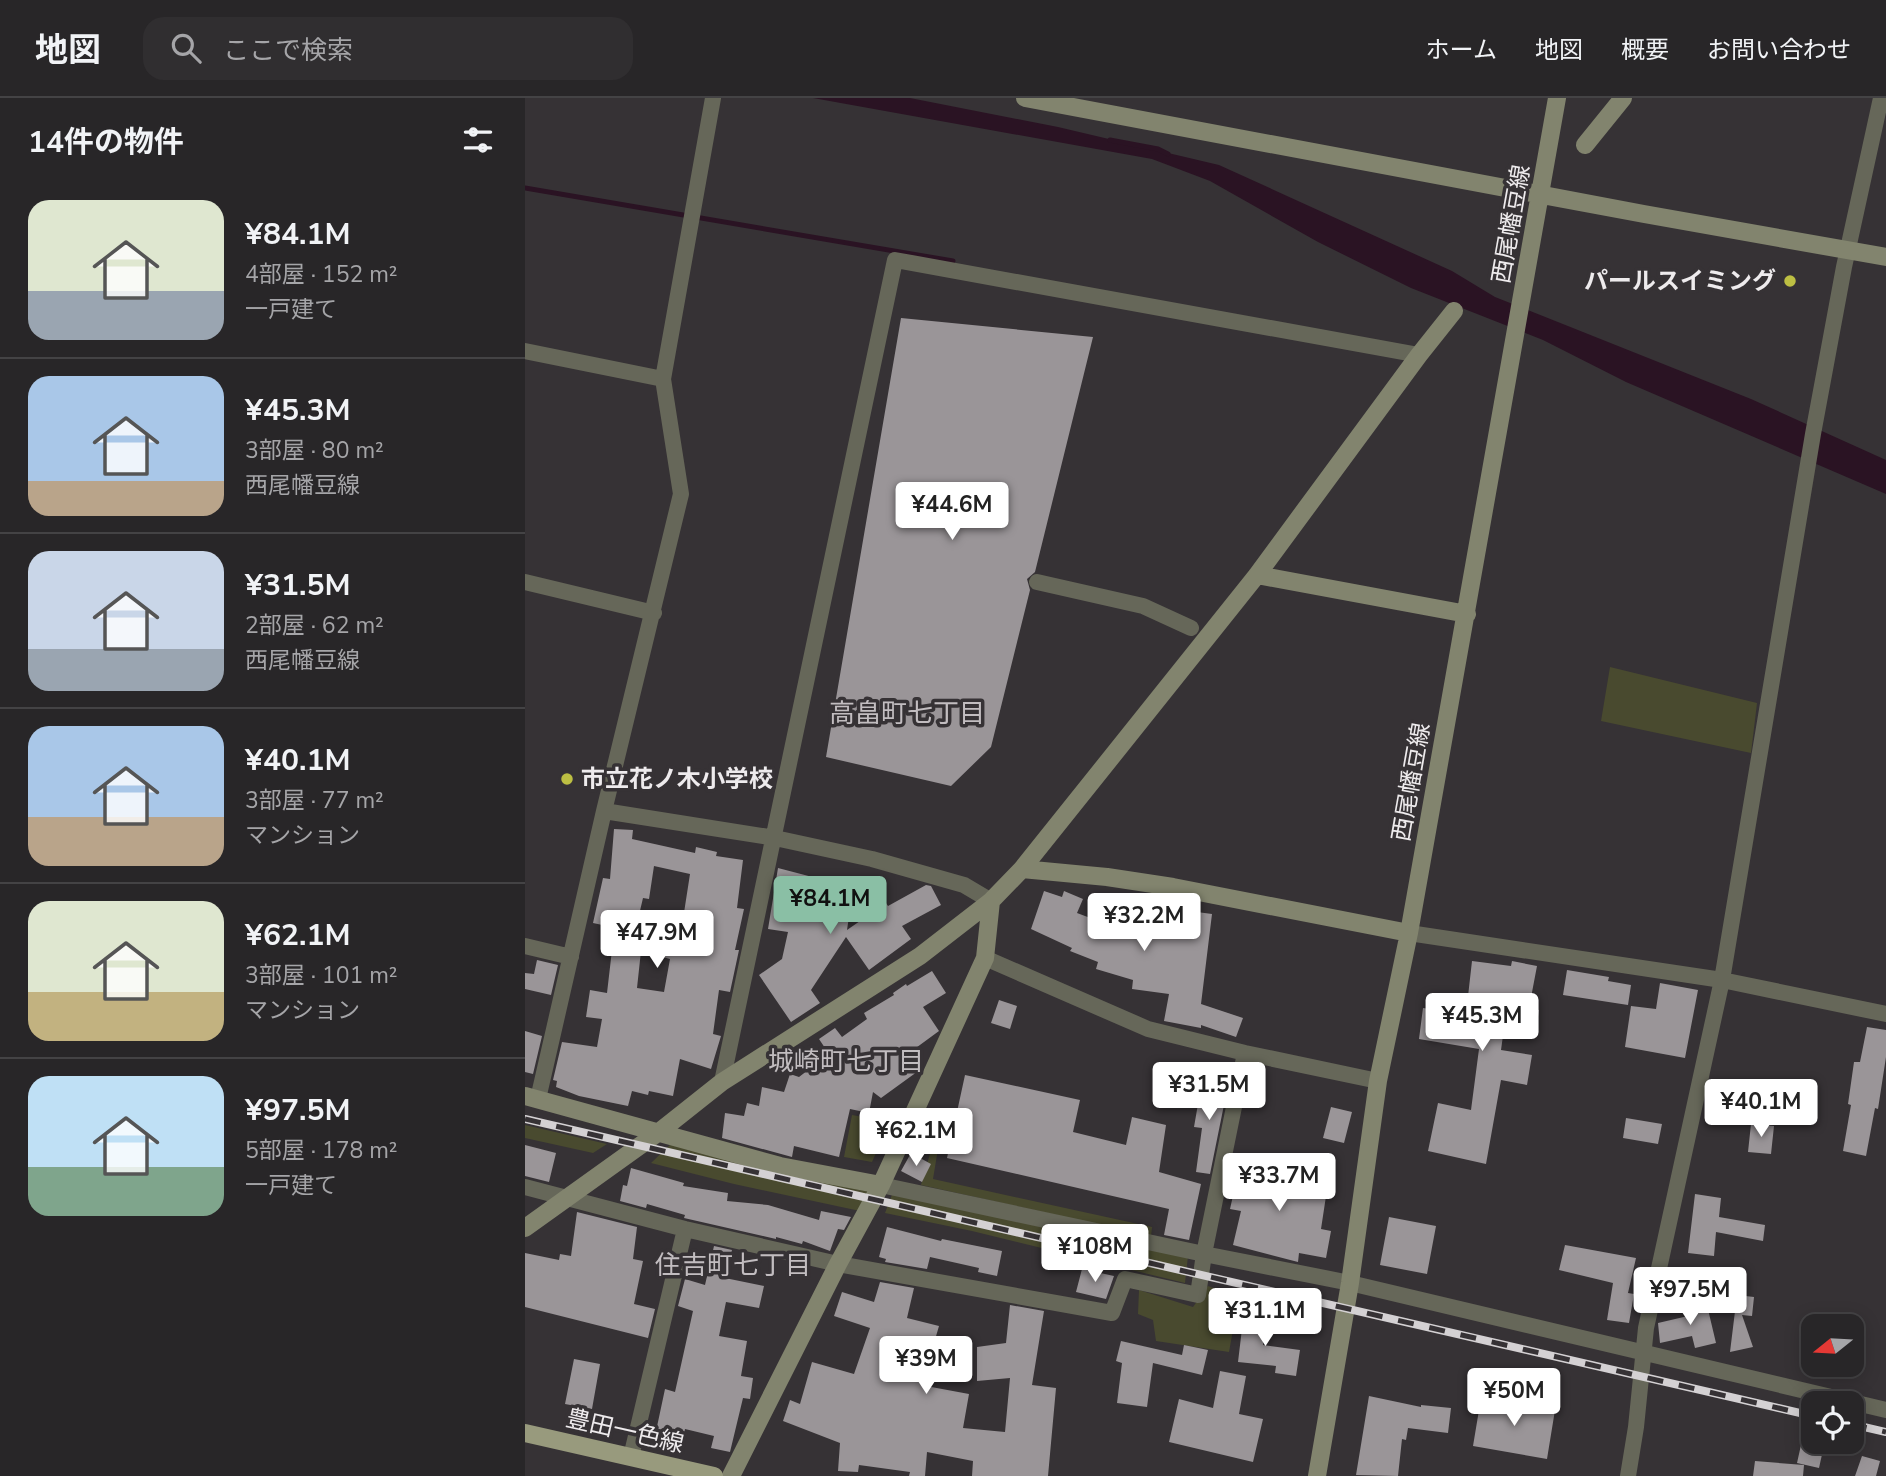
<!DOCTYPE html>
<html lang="ja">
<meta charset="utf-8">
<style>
:root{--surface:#282628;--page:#302e30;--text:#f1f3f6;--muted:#a5a5a8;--line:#444345;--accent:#8abfa5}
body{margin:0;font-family:"Nunito Sans","Noto Sans JP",sans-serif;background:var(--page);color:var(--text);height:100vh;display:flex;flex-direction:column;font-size:26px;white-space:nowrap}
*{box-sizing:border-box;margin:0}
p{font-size:23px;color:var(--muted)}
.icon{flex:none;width:38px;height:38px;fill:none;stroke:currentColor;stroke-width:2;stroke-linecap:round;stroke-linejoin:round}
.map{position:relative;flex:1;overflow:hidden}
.details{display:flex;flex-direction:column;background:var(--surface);width:525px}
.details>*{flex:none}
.needle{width:46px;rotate:252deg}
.fabs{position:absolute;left:1276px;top:1216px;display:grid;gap:14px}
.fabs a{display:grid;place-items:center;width:63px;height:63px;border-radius:14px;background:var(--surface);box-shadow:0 4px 18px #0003,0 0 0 2px var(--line);font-size:35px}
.price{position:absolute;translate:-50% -60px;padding:0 16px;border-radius:7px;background:#fff;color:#222;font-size:23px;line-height:46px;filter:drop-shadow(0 2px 4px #0008)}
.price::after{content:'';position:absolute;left:50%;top:42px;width:21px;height:16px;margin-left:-10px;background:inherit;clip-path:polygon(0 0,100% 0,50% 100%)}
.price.selected{background:var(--accent);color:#111}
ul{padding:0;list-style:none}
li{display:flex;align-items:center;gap:21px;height:175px;padding:0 28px}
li+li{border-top:2px solid var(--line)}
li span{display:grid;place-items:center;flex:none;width:196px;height:140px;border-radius:21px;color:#555}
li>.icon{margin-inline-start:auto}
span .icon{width:84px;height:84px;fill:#fffc;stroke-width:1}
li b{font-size:30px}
h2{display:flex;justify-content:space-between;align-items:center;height:84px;padding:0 28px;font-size:30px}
header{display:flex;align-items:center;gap:42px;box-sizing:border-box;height:98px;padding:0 35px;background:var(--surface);border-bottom:2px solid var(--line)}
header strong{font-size:33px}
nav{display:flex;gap:38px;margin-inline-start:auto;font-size:24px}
.search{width:490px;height:63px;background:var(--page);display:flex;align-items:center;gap:18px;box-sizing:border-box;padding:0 24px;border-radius:21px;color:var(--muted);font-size:26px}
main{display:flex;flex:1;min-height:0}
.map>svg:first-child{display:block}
.green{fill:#494a2f}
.water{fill:#2a1323}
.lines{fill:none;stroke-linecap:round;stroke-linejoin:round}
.stream{stroke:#2a1323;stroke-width:5}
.building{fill:#9a9598;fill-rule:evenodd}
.street{stroke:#666759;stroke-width:16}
.secondary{stroke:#82846e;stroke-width:18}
.primary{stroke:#989a7d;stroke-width:18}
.rail-casing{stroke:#d4d1d3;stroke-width:8}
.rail{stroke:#363235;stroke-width:5;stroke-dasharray:16;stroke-linecap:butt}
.poi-dot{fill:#bdbf43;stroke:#363235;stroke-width:2.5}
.labels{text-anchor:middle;stroke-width:7;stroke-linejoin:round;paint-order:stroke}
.street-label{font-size:24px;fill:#eeebed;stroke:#363235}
.poi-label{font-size:24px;font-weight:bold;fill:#eeebed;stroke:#363235;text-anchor:end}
.neighbourhood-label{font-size:26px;fill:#c2bdc0;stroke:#363235}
</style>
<header>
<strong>地図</strong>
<div class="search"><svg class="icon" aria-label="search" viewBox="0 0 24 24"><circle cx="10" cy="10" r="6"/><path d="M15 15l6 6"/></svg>ここで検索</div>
<nav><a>ホーム</a><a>地図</a><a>概要</a><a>お問い合わせ</a></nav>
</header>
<main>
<section class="details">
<h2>14件の物件<svg class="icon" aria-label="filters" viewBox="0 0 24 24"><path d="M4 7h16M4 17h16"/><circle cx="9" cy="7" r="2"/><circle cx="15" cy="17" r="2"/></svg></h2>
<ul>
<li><span style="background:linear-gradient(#dfe7d0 65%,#9aa5b1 0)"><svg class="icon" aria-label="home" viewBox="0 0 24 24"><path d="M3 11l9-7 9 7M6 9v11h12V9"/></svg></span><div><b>¥84.1M</b><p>4部屋 · 152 m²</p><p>一戸建て</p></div></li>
<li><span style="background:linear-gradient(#a9c7e8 75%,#b9a48a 0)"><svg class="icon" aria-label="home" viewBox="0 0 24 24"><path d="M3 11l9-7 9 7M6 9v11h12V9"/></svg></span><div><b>¥45.3M</b><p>3部屋 · 80 m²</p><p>西尾幡豆線</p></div></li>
<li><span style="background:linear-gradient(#c9d6e8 70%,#9aa5b1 0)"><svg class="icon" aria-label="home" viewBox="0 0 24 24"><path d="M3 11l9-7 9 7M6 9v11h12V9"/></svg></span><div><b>¥31.5M</b><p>2部屋 · 62 m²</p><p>西尾幡豆線</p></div></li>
<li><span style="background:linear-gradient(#a9c7e8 65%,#b9a48a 0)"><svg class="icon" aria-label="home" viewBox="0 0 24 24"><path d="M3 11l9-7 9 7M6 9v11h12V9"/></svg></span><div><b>¥40.1M</b><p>3部屋 · 77 m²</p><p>マンション</p></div></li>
<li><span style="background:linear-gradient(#dfe7d0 65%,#c2b280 0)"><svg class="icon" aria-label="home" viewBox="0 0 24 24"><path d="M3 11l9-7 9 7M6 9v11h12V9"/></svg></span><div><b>¥62.1M</b><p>3部屋 · 101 m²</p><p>マンション</p></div></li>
<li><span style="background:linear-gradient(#bfe0f5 65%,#7fa58c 0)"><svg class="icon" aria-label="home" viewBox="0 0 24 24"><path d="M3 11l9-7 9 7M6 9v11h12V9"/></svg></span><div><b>¥97.5M</b><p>5部屋 · 178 m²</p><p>一戸建て</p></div></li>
</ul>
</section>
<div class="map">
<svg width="1361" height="1378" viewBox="0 0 1361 1378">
<rect width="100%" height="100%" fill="#363235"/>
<path class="green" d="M1085,569l147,36 -6,50 -150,-32z
M327,1017l38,7 -18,40 -28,-5z
M0,1027l82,19 -14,9 -68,-15z
M147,1045l199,47 -11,21 -126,-27 -83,-21z
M413,1051l-5,30 219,48 -1,9 -230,-51 10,-35z
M368,1094l295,64 -3,27 -213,-52 -87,-18z
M683,1188l31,11 -10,55 -73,-11 -3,-21 -15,-6 1,-24 54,17z"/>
<path class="water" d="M288,0h97l148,29 161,38 233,106 43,26 256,102 135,61v34l-260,-112 -83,-42 -132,-52 -93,-46 -108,-61 -58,-22z"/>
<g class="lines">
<path class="stream" d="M585,42l48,9 10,5
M0,90l428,73"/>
</g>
<path class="building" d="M376,220l192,19 -58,235 -8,7 3,11 -39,157 -40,39 -125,-29z
M89,731l19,1 -1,9 63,14 1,-6 21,5 -1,4 27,4 -6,48 7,1 -9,41h4l-9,42 -11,-2 -6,44 8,2 -10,33 -31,-10 -7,37 -24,-5 -1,4 -16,-4 -4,15 -49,-10 -23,-9 1,-6 -4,-1 9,-38 35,5 5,-28 -16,-2 4,-27 17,3 5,-43 -8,-2 3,-22 -14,-3 10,-45 7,1zM129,768l36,8 -9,58 -11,-2 -2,12 -33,-10 8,-34 6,1zM116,853l29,8 -6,33 -27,-4z
M253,770l42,11 -4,18 35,6 -4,27 39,-27 2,3 38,-21 5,1 10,19 -39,21 9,13 -42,31 -23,-33 -35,53 9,13 -29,19 -32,-47 23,-16 6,-27 -20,-3z
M519,793l18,6 2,-6 19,8 -6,14 40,15 5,-20 38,11 2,-18 20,2v7l30,4 -11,90 42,14 -7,19 -35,-12v3l-37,-7 5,-27 -37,-5 1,-9 -37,-11 2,-7 -28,-11 2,-3 -41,-19z
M12,862l21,5 -7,30 -26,-6v-16l9,1z
M947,863l39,5 1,-5 25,5 -8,42 10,2 -2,14 -32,-3 -4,29 31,5 -5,30 -26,-5 -15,84 -58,-13 10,-48 33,7 8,-61 -60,-10 4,-31 43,6z
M1042,872l42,7 -1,4 23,4 -3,20 -65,-10z
M407,873l14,22 -23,14 16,24 -30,22 12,16 -40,29 -8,-6 -4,21 -19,-4 -11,48 -45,-11 -2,11 -70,-19 3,-25 19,3 3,-13 12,3 3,-19 22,5 6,-18 9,3 30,-23 -10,-15 16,-11 7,9 25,-18 -3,-6 30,-18 -1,-2 13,-9 1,2z
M1135,885l38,7 -13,68 -60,-11 6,-41 25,3z
M474,902l18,6 -7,23 -19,-6z
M1342,929l19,3v27l-8,52 -3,-1 -9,48 -23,-5 8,-46 -3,-1 6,-42h6z
M0,933l17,5 -9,38 -8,-2z
M440,977l115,25 -7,32 53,13 6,-28 34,8 -7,47 42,12 -12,56 -25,-5 5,-26 -222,-51z
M677,983l26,4 -18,89 -14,-2 6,-44 -8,-1z
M806,1009l21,5 -8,31 -21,-5z
M1101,1020l36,6 -4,20 -35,-6z
M1226,1026l23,2 -3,28 -23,-2z
M0,1047l31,8 -7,29 -24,-6z
M386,1055l20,11 -9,18 -21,-11z
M708,1064l52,9 -1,5 44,7 -7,46 10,2 -5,27 -27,-5 -1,9 -65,-17 8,-34 -11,-2 7,-31 -7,-1z
M106,1070l53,15 -1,3 45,7 -1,8 41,4 51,15 2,-9 30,6 -7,13 -6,-1 -8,22 -27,-10 -1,3 -26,-7v2l-92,-21 1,-3 -38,-11 -1,4 -26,-7 3,-16 4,1z
M1170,1096l26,4 -2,19 46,8 -2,16 -47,-9 -2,24 -26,-3z
M52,1114l60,15 -4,32 10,2 -9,43 21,5 -7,29 -123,-31v-54l34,7 1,-6 11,2z
M864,1119l47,9 -9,48 -47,-9z
M362,1129l54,14 1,-2 60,12 -5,25 -19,-4 1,-4 -49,-11 -3,12 -42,-7 1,-3 -7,-2z
M1040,1147l71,13 -8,35 6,1 -5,29 -22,-3 6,-37 -54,-13z
M189,1148l18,4 -7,28 39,8 -5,22 -33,-6 -7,34 28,5 -6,35 12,2 -3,21 -7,-1 -13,54 -19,-4 3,-12 -29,-7 -2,12 -28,-5 10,-47 10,3 18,-81 -15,-5 7,-27 20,6z
M557,1171l32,7 -8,23 -30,-7z
M355,1184l34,6 -7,30 32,8 -7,24 4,2 -10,34 43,8 -6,34 42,4 5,-54 -33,3v-34l29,-4 4,-38 34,6 -12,74 24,3 -8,88h-76l1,-15 -46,-9 -2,24h-16l1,-4 -51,-7 -1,7 -20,-1 2,-28 -57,-22 7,-21 10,4 12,-42 42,12 16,-46 -36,-12 8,-24 32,10z
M1212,1197l17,2 -2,19 -10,-1 11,32 -23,5z
M1181,1203l10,42 -21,5 -3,-12 -32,7 -2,-20 30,-7 -3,-10z
M719,1214l22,3 -3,30 37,5 -4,26 -21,-3 1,-7 -38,-4z
M596,1243l61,14 2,-10 24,5 -6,25 -49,-12 -6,44 -30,-4 5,-40 -6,-2z
M49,1261l26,5 -8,45 -27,-5z
M695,1273l26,5 -7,38 24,5 -10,43 -84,-20 10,-43 34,9z
M844,1298l52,11v-2l30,3 -3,25 -40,-5 -2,12 -4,-1 -4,37 -42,-1z
M956,1300l74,12 -8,49 -74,-13z
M1276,1347l22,5 -4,18 -22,-5z
M1337,1358l18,5 -4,15h-21z
M1230,1363l49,4 -1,11h-50z"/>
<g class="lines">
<path class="street" d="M0,253l138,28
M0,484l129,31
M512,484l106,24 48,22
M79,713l171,27 97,21 92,26 27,16
M884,835l313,47 164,34
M0,848l46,11
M460,860l163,71 97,24 133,28
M720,955l-41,201 146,29 536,127
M197,984l173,-822 524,95
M13,1001l66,-288 77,-317 -18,-115 50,-281
M0,1089l160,42 153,35 274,49 13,-34 73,16 6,-41 -323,-69
M106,1359l54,-228
M1103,1378l8,-49 10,-99 76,-348 91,-546 31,-167 37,-169"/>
<path class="secondary" d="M500,0l619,116 242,43
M1060,47l38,-47
M732,477l210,39
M497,771l85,8 66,10 236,46
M0,998l255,70 101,19
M0,1130l134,-96 63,-50 198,-126 71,-55 31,-32 235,-294 162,-220 35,-44
M206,1378l107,-212 43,-79 104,-227 6,-57
M792,1378l33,-193 28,-202 31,-148 148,-835"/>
<path class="primary" d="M0,1335l189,43"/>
<g class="rail-casing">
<path id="rail" d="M0,1021l1288,297
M1326,1326l35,8"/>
</g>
<use href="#rail" class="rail"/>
</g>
<g class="poi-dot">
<circle cx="1265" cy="183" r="7"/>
<circle cx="42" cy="681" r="7"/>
</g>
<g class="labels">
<g class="street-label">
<text transform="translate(986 126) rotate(-80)" y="8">西尾幡豆線</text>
<text transform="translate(886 684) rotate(-80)" y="8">西尾幡豆線</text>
<text transform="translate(100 1333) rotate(13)" y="8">豊田一色線</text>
</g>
<g class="poi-label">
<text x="1251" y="191">パールスイミング</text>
<text x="56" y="689" text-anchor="start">市立花ノ木小学校</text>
</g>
<g class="neighbourhood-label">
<text x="382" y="624">高畠町七丁目</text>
<text x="321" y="972">城崎町七丁目</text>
<text x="208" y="1176">住吉町七丁目</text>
</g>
</g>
</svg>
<div class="fabs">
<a><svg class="needle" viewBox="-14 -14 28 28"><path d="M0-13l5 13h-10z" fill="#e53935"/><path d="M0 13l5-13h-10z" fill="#a5a5a8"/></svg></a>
<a><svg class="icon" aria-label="locate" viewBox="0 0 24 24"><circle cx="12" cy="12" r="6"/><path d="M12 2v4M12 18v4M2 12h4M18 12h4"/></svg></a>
</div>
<b class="price" style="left:427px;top:444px">¥44.6M</b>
<b class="price selected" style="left:305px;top:838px">¥84.1M</b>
<b class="price" style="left:619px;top:855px">¥32.2M</b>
<b class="price" style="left:132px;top:872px">¥47.9M</b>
<b class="price" style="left:957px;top:955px">¥45.3M</b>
<b class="price" style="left:684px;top:1024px">¥31.5M</b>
<b class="price" style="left:1236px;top:1041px">¥40.1M</b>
<b class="price" style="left:391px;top:1070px">¥62.1M</b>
<b class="price" style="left:754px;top:1115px">¥33.7M</b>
<b class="price" style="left:570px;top:1186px">¥108M</b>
<b class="price" style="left:1165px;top:1229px">¥97.5M</b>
<b class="price" style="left:740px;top:1250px">¥31.1M</b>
<b class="price" style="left:401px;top:1298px">¥39M</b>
<b class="price" style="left:989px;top:1330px">¥50M</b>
</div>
</main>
